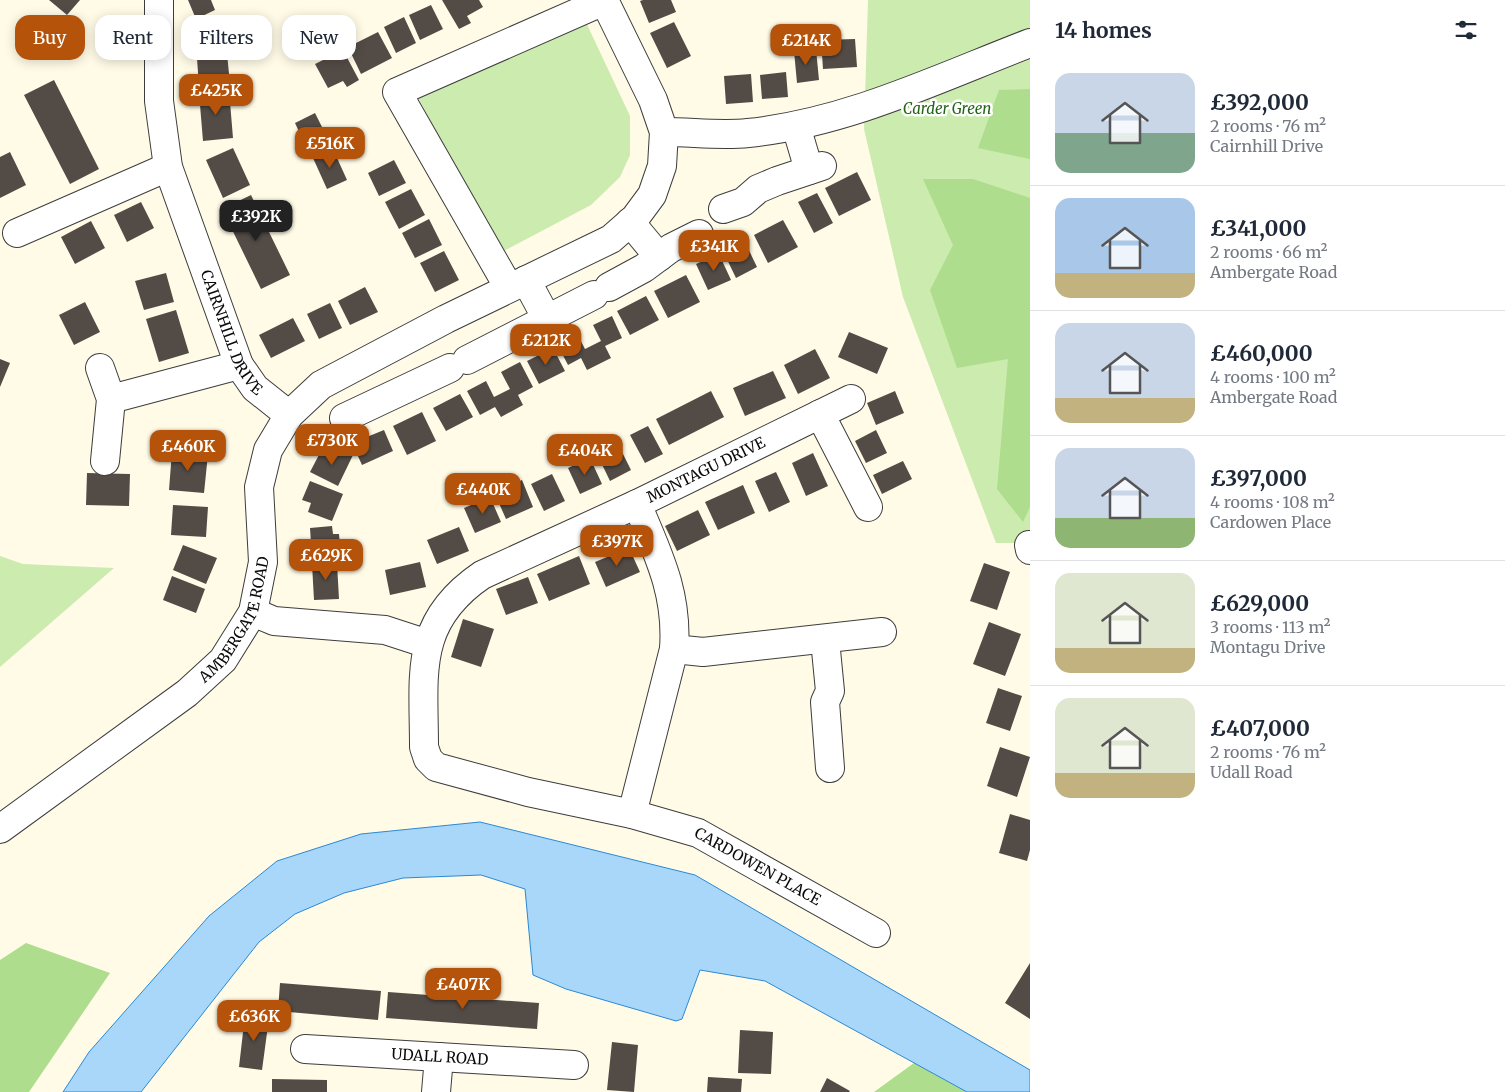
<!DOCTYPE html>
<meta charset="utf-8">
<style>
:root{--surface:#fff;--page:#f6f6f7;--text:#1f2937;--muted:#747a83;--line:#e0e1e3;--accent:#b45309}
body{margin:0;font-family:Merriweather,serif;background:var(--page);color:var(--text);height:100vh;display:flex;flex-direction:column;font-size:19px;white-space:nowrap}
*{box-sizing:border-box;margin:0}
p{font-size:16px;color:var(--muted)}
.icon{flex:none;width:28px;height:28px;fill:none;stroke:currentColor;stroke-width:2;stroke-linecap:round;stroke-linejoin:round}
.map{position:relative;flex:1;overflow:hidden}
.sheet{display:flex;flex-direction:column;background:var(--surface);width:475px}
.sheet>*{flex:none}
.hud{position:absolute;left:15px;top:15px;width:475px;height:45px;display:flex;gap:10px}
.price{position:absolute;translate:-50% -42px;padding:0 11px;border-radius:10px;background:var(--accent);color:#fff;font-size:16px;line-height:32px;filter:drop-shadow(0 1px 2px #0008)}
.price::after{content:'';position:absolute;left:50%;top:30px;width:15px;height:11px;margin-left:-8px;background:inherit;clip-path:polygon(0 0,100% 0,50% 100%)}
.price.active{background:#222;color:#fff}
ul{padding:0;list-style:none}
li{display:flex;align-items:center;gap:15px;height:125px;padding:0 25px}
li+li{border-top:1px solid var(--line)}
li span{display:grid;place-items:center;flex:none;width:140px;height:100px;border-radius:15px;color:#555}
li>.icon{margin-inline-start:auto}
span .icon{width:60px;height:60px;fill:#fffc;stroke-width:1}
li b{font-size:21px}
h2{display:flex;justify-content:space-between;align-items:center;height:60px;padding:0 25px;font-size:21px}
.pill{padding:0 18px;border-radius:15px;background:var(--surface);box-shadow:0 2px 12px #0003;font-size:18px;line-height:45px}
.pill.active{background:var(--accent);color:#fff}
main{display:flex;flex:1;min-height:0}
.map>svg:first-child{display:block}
.green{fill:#cbebaf}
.forest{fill:#addd8d}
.water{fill:#a8d7fa;stroke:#2a89d5}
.building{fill:#534b46}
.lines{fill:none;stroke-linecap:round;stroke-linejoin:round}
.minor-casing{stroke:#3d3d3d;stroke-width:30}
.minor{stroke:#fff;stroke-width:28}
.labels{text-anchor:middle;stroke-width:5;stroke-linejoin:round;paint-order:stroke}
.park-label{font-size:15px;font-style:italic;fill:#246418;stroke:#fff}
.street-label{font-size:15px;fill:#0a0a0a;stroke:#fff}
</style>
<main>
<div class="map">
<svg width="1030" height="1092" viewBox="0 0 1030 1092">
<rect width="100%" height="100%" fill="#fffbe7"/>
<path class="green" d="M868,0h162v543h-34l-93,-246 -39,-168z
M584,18l46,98v39l-10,22 -29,28 -91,48 -82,-156z
M0,556l23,8 91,4 -114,99z"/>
<path class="forest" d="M1030,89v70l-52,-11 21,-58z
M923,179h50l57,19v309l-7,15 -26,-33 11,-130 -51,9 -27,-78 23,-45z
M26,943l84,30 -81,119h-29v-132z
M914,1063h1l52,29h-93z"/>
<path class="water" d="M480,822l215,53 335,195v22h-63l-202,-111 -65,-11 -18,49 -6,2 -110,-32 -33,-14 -8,-86 -44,-14 -78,3 -59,15 -49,21 -36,28 -118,150h-78l26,-40 120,-136 68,-55 84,-27z"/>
<path class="building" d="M49,0h31l-13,15z
M188,0h23l4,10 -19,9z
M442,0h37l4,7 -16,9 4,7 -12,6z
M643,0h28l5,12 -27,11 -9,-22z
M431,5l12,24 -23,11 -11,-25z
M404,17l12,26 -20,10 -12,-26z
M674,22l17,34 -24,12 -17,-35z
M378,32l14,26 -31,16 -13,-27z
M855,39l2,28 -34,2 -2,-29z
M226,43l4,41 -31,2 -3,-41z
M816,49l3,31 -22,3 -3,-32z
M343,50l16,30 -12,7 -4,-6 -15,7 -13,-24z
M786,72l2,25 -26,2 -2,-24z
M751,74l2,28 -27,2 -2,-28z
M54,80l45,89 -29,15 -46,-89z
M229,90l4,48 -30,3 -4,-48z
M315,113l15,30 -21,10 -14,-30z
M233,148l17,37 -27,13 -17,-38z
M333,149l14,31 -20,9 -14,-31z
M10,152l16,33 -26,13v-41z
M394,160l12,23 -27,13 -11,-23z
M857,172l14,28 -32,16 -14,-28z
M411,189l14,26 -26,14 -14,-27z
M817,193l16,30 -19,10 -16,-31z
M251,195l39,80 -29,14 -39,-80z
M141,202l13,26 -27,14 -13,-27z
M429,219l13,26 -27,13 -13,-25z
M783,220l15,27 -30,16 -14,-28z
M91,221l14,27 -30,16 -14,-27z
M743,238l14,29 -21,11 -14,-29z
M444,251l15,29 -24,12 -15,-29z
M719,254l12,26 -23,10 -12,-26z
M166,273l8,29 -30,8 -9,-29z
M686,275l14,27 -32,16 -14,-27z
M365,287l13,25 -28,13 -12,-24z
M646,296l13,24 -29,15 -13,-24z
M85,302l15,30 -26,13 -15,-30z
M330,303l12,25 -23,11 -12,-25z
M176,310l13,43 -30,9 -13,-43z
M612,316l10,22 -17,8 6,12 -24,12 -6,-12 -13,7 -13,-25 20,-10 10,19 16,-8 -8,-16z
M293,318l12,23 -34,17 -12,-23z
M849,332l39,16 -11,26 -39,-17z
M553,348l12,23 -26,13 -12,-23z
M815,349l15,29 -32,16 -14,-29z
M0,359l10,4 -10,24z
M520,362l13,25 -15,8 5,10 -22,12 -6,-10 -15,8 -13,-24 19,-10 8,16 16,-8 -9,-17z
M773,371l13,27 -41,18 -12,-28z
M711,391l13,26 -55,28 -13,-26z
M895,391l9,22 -28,12 -9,-22z
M460,394l13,23 -27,14 -13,-23z
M422,412l14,29 -29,14 -14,-29z
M648,426l15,28 -18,9 -15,-28z
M384,430l9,21 -31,14 -10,-22z
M876,430l11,23 -21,10 -11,-22z
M618,444l13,26 -21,11 -13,-27z
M337,448l16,7 -15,31 -28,-14 12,-23 11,6z
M172,451l36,3 -4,39 -35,-3z
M813,453l15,33 -22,10 -14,-33z
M590,458l12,26 -22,10 -12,-26z
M903,461l9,18 -30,15 -9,-19z
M776,472l14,30 -21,10 -14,-31z
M87,473l43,1 -1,32 -43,-1z
M552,474l13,27 -21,10 -13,-27z
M522,480l11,27 -27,12 -12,-27z
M310,481l33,13 -11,27 -24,-9 3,-9 -9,-3z
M743,485l12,28 -37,17 -13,-28z
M490,497l11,25 -26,11 -11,-25z
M173,505l35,2 -2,30 -35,-2z
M698,510l12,25 -33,16 -12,-25z
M332,526l1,8h6l2,22 -29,2 -2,-30z
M459,527l10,24 -32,13 -10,-24z
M183,545l34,13 -11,26 -33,-14z
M629,548l11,24 -34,15 -11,-25z
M579,556l11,28 -41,17 -12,-27z
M420,562l6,25 -36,8 -5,-25z
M337,563l2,36 -25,1 -2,-36z
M984,563l26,9 -13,38 -27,-9z
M172,576l33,13 -9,24 -33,-13z
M528,577l10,26 -32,12 -10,-26z
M463,619l31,10 -13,38 -30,-10z
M989,622l32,12 -16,42 -32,-12z
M998,688l24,8 -12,35 -24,-8z
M1000,747l30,10 -13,40 -30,-11z
M1010,814l20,6v30l-3,11 -28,-8z
M1030,963v56l-25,-16z
M280,983l101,8 -3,29 -100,-9z
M388,992l151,11 -2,26 -151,-11z
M245,1015l24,3 -7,52 -23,-3z
M740,1030l33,2 -2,42 -33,-1z
M612,1042l26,3 -4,47 -27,-2z
M708,1077l34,2 -1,13h-34z
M827,1078l23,13 -1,1h-29z
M272,1079l55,1v12h-55z"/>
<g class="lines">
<g class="minor-casing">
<g id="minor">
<path id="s1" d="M159,0v101l9,66 71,198 16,23 34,27"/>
<path d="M796,126l13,44"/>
<path d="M664,132c28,0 57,4 84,1 99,-10 191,-55 282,-90"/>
<path d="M723,209l20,-7 15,-13 19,-8 45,-15"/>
<path d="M630,222l29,35"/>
<path d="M17,233l151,-66"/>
<path d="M526,280l21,39"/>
<path d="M609,287l35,-19 27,-20 28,-14"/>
<path d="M509,288l-112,-196 207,-91"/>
<path d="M467,360l127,-65"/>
<path d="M100,368l11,31 -6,62"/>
<path d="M111,399l128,-34"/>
<path id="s2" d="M851,399l-214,105 -155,71c-69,47 -58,99 -58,172l4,12 8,8 92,25 104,22 66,19 178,100"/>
<path d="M820,414l48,93"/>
<path d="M344,418l106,-50"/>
<path d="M637,504c21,50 41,89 37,145l29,3 179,-20"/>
<path d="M1029,545l1,5"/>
<path d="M253,612l21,9 111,9 43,14"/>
<path d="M825,640l5,51 -5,11 5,66"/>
<path d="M632,814l42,-165"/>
<path id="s3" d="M0,829l187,-136 36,-33 30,-48 10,-50 -4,-75 9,-37 21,-35 32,-30 125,-66 165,-80 24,-21 17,-23 10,-29 2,-34 -11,-32 -49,-100"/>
<path id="s4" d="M305,1049l269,16"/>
<path d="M436,1092l3,-35"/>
</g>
</g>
<use href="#minor" class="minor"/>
</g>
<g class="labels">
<g class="park-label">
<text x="947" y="114">Carder Green</text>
</g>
<g class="street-label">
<text dy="5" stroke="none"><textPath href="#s1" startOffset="345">CAIRNHILL DRIVE</textPath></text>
<text transform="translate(706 470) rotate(-26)" y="5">MONTAGU DRIVE</text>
<text dy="5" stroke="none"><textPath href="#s3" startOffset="322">AMBERGATE ROAD</textPath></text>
<text dy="5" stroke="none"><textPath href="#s2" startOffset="964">CARDOWEN PLACE</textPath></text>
<text dy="5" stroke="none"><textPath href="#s4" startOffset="135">UDALL ROAD</textPath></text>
</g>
</g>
</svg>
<b class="price" style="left:806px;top:66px">£214K</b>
<b class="price" style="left:216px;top:116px">£425K</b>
<b class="price" style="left:330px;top:169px">£516K</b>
<b class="price active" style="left:256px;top:242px">£392K</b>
<b class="price" style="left:714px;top:272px">£341K</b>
<b class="price" style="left:546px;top:366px">£212K</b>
<b class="price" style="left:332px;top:466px">£730K</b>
<b class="price" style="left:188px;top:472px">£460K</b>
<b class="price" style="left:585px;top:476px">£404K</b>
<b class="price" style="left:483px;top:515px">£440K</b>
<b class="price" style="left:617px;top:567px">£397K</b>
<b class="price" style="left:326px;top:581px">£629K</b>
<b class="price" style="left:463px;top:1010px">£407K</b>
<b class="price" style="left:254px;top:1042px">£636K</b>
<div class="hud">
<a class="pill active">Buy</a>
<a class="pill">Rent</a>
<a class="pill">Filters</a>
<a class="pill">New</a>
</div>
</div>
<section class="sheet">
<h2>14 homes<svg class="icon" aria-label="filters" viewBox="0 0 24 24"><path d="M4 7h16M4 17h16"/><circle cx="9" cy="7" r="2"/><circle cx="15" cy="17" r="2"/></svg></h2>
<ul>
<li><span style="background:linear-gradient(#c9d6e8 60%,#7fa58c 0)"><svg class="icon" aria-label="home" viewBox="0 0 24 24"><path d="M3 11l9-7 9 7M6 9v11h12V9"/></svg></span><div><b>£392,000</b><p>2 rooms · 76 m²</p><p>Cairnhill Drive</p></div></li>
<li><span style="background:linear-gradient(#a9c7e8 75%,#c2b280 0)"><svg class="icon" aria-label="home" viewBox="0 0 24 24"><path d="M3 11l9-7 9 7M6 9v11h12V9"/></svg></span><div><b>£341,000</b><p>2 rooms · 66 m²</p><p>Ambergate Road</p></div></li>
<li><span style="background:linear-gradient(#c9d6e8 75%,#c2b280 0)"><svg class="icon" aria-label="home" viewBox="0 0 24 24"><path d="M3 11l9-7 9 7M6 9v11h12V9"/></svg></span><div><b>£460,000</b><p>4 rooms · 100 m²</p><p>Ambergate Road</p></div></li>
<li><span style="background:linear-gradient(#c9d6e8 70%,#8fb573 0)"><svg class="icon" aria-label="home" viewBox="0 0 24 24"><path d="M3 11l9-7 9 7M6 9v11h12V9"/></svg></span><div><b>£397,000</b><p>4 rooms · 108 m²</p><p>Cardowen Place</p></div></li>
<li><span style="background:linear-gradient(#dfe7d0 75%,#c2b280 0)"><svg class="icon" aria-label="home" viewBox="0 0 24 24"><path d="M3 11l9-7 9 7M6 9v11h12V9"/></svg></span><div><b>£629,000</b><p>3 rooms · 113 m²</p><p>Montagu Drive</p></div></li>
<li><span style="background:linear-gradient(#dfe7d0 75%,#c2b280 0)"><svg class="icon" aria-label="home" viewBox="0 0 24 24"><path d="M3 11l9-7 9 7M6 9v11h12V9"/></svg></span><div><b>£407,000</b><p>2 rooms · 76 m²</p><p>Udall Road</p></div></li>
</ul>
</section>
</main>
